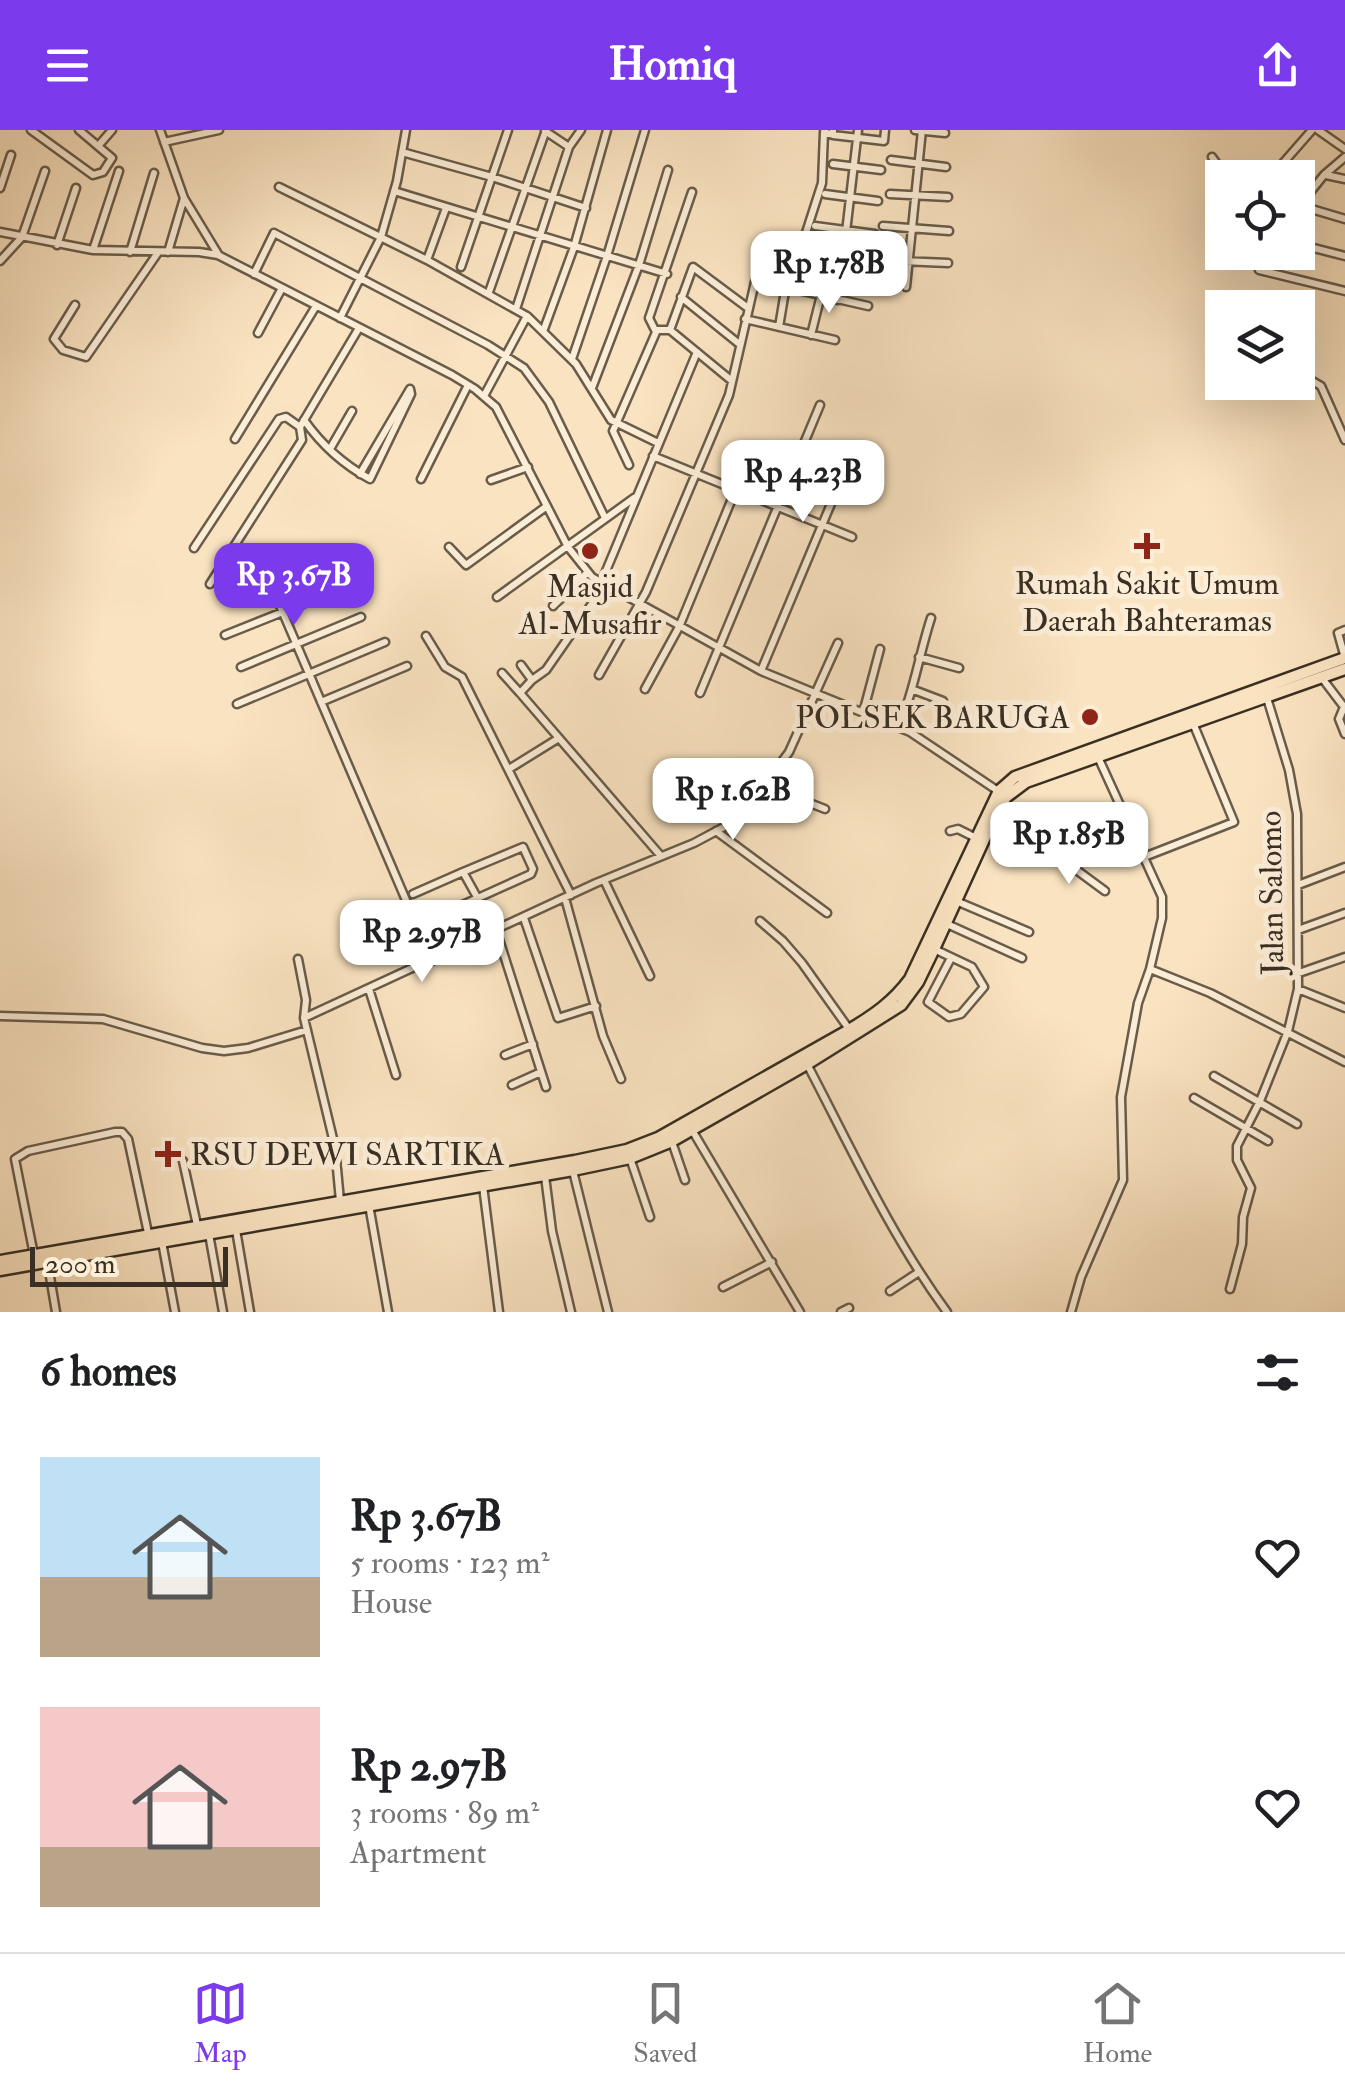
<!DOCTYPE html>
<meta charset="utf-8">
<style>
:root{--surface:#fff;--page:#f6f6f6;--text:#202124;--muted:#757577;--line:#e0e0e0;--accent:#7c3aed}
body{margin:0;font-family:"IM FELL Double Pica",serif;background:var(--page);color:var(--text);height:100vh;display:flex;flex-direction:column;font-size:38px;white-space:nowrap}
*{box-sizing:border-box;margin:0}
p{font-size:32px;color:var(--muted)}
.icon{flex:none;width:55px;height:55px;fill:none;stroke:currentColor;stroke-width:2;stroke-linecap:round;stroke-linejoin:round}
.map{position:relative;height:1182px;overflow:hidden}
.panel{display:flex;flex-direction:column;background:var(--surface);flex:1}
.panel>*{flex:none}
.fabs{position:absolute;left:1205px;top:30px;display:grid;gap:20px}
.fabs a{display:grid;place-items:center;width:110px;height:110px;border-radius:0px;background:var(--surface);box-shadow:0 10px 40px #0002;font-size:50px}
.scale{position:absolute;left:30px;bottom:25px;width:198px;box-sizing:border-box;padding-left:10px;border:5px solid #392f23;border-top:0;font-size:28px;line-height:35px;white-space:nowrap;color:#392f23;-webkit-text-stroke:8px #fcedd7;paint-order:stroke}
.price{position:absolute;translate:-50% -85px;padding:0 22px;border-radius:20px;background:#fff;color:#222;font-size:32px;line-height:65px;filter:drop-shadow(0 2px 5px #0008)}
.price::after{content:'';position:absolute;left:50%;top:60px;width:30px;height:22px;margin-left:-15px;background:inherit;clip-path:polygon(0 0,100% 0,50% 100%)}
.price.on{background:var(--accent);color:#fff}
ul{padding:0;list-style:none}
li{display:flex;align-items:center;gap:30px;height:250px;padding:0 40px}
li span{display:grid;place-items:center;flex:none;width:280px;height:200px;border-radius:0px;color:#555}
li>.icon{margin-inline-start:auto}
span .icon{width:120px;height:120px;fill:#fffc;stroke-width:1}
li b{font-size:42px}
h2{display:flex;justify-content:space-between;align-items:center;height:120px;padding:0 40px;font-size:42px}
header{display:flex;justify-content:space-between;align-items:center;height:130px;padding:0 40px;background:var(--accent);color:#fff;font-size:45px;font-weight:700}
.dock{display:flex;justify-content:space-around;align-items:center;height:140px;border-top:2px solid var(--line);background:var(--surface);font-size:28px;color:var(--muted)}
.dock a{display:grid;justify-items:center;gap:5px}
.dock .on{color:var(--accent)}
.map>svg:first-child{display:block}
.lines{fill:none;stroke-linecap:round;stroke-linejoin:round}
.street-casing{stroke:#695c4a;stroke-width:11}
.highway-casing{stroke:#392f23;stroke-width:15}
.street{stroke:#fcedd7;stroke-width:6}
.highway{stroke:#fae3c1;stroke-width:10}
.poi-dot{fill:#8f2418;stroke:#fcedd7;stroke-width:4}
.labels{text-anchor:middle;stroke-width:10;stroke-linejoin:round;paint-order:stroke}
.poi-label{font-size:32px;fill:#392f23;stroke:#fcedd7}
.street-label{font-size:32px;fill:#392f23;stroke:#fcedd7}
</style>
<header><svg class="icon" aria-label="menu" viewBox="0 0 24 24"><path d="M4 6h16M4 12h16M4 18h16"/></svg>Homiq<svg class="icon" aria-label="share" viewBox="0 0 24 24"><path d="M12 15V3M7 8l5-5 5 5M5 13v7h14v-7"/></svg></header>
<div class="map">
<svg width="1345" height="1182" viewBox="0 0 1345 1182">
<rect width="100%" height="100%" fill="#fae3c1"/>
<filter id="stains"><feTurbulence type="fractalNoise" baseFrequency=".002" numOctaves="4"/><feColorMatrix values="0 0 0 0 .2 0 0 0 0 .09 0 0 0 0 .02 0 0 0 .5 -.17"/></filter>
<radialGradient id="worn" r=".72"><stop offset=".6" stop-color="#630" stop-opacity="0"/><stop offset="1" stop-color="#630" stop-opacity=".3"/></radialGradient>
<g class="lines">
<g class="street-casing">
<path id="street" d="M31,0l62,45 10,-3 9,-14 -33,-28
M160,0l24,68 34,56
M915,0l30,3
M1318,0l27,19
M545,1l24,16
M833,5l51,6 1,-11
M164,12l55,-12
M99,15l13,-15
M402,22l90,25 94,31
M1212,27l15,21
M891,30l55,7
M833,34l48,6
M1326,45l19,4
M1270,48l42,-48
M279,57l148,73 100,56
M0,58l11,-33
M394,61l273,83
M825,64l53,7
M890,64l58,3
M1298,75l47,14
M1300,75l24,-30 21,-18
M815,96l60,8
M883,96l66,5
M0,102l93,18 106,2 19,3 234,120 23,14 21,18 72,140 24,30 169,94 149,61 88,59
M1298,114l47,12
M57,115l19,-57
M93,120l26,-79
M130,122l24,-79
M168,122l16,-54
M427,130l19,-52
M879,130l69,3
M0,131l22,-24 23,-66
M808,131l63,10
M461,137l47,-137
M1259,140l86,21
M254,144l20,-41 214,112 36,23 25,34 56,116
M792,146l30,-93 2,-51 9,3v-5
M906,157l16,-157
M798,160l70,16
M489,162l57,-162
M681,167l57,46
M838,170l20,-170
M75,175l-21,34 9,11 23,7 71,-103
M516,179l53,-162 12,-17
M340,188l41,-81 16,-56 9,-51
M745,189l90,21
M779,197l6,-36
M544,199l30,-82 33,-117
M670,200l23,-63 55,41
M656,202l-7,-14 43,-126
M258,203l24,-45
M811,205l10,-40
M572,229l35,-103 38,-126
M1309,249l12,7 24,54
M592,258l47,-123 29,-95
M484,266l43,-80 49,48 35,56 47,23
M304,290c17,24 40,45 66,59l41,-85 -1,-5 -50,85
M235,309l81,-133
M330,319l22,-38
M653,326l199,81
M629,335l-16,-34 44,-101h13l62,51
M421,349l47,-94
M491,350l37,-13
M449,417l17,18 81,-59
M194,418l85,-129 7,-2 14,10 59,-99
M328,424l-47,24 -9,9 160,374
M601,453l96,-231
M210,454l92,-144 -2,-13
M497,467l137,-99
M553,476l34,-33
M225,505l123,-49
M426,506l19,31 17,10 109,218
M919,527l40,11
M1345,528l-7,-25 7,-3
M521,535l11,15 14,-10 59,-85
M241,537l120,-50
M761,541l77,-184 7,-2 17,7
M502,543l18,20
M599,545l47,-83 83,-197 26,-113 21,7
M1322,548l22,29 -5,12 6,15
M532,550l-12,13 140,162
M645,559l34,-62 57,-138
M914,560l29,11
M700,563l120,-288
M321,572l86,-36
M237,574l148,-62
M863,583l17,-64
M899,597c15,-36 20,-72 32,-109
M1098,627l64,140v21l-12,51 60,24 135,69
M509,639l50,-31
M766,656l59,23
M998,682l107,79
M716,701l111,82
M950,701l8,-2 18,9
M1053,724l9,-7 24,-4
M1144,727l90,-35 -41,-99
M604,750l46,96
M1298,755l47,-18
M413,764l50,-22
M565,768l38,138 18,43
M956,771l73,31
M524,788l34,100 38,-12
M427,791l104,-47 2,-5 -10,-22 -60,25c11,19 21,39 33,58l50,157
M760,791l23,20 19,22 47,66
M947,794l75,34
M1298,800l47,-17
M934,819l38,18 12,20 -23,27 -12,3 -21,-15 23,-44
M298,829l8,41 -2,18 31,129 5,54
M1296,844l49,-17
M369,859l27,86
M1298,859l47,19
M0,886l103,3 99,29 22,3 24,-3 59,-18
M304,888l292,-135 98,-40 45,-24 50,-67 49,-109
M505,925l28,-11
M807,934c44,84 84,172 140,248
M1214,946l83,48
M512,955l29,-13
M1194,968l74,43
M692,1000l108,182
M672,1012l13,38
M630,1028l20,59
M183,1031l14,64
M573,1041l35,141
M545,1046l7,55 19,81
M483,1056l16,126
M369,1075l19,107
M236,1100l14,82
M209,1104l14,78
M162,1112l13,70
M34,1125l-19,-96 13,-8 87,-19h7l6,7 20,94
M47,1129l9,53
M723,1157l49,-25
M1230,1159l12,-45 1,-27 8,-29 -14,-28v-14l23,-45 28,-70 10,-42 -1,-175 -8,-44 -22,-72
M890,1161l29,-19
M841,1182l8,-4
M1071,1182l10,-35 42,-97 -2,-83 17,-94 12,-34"/>
</g>
<g class="highway-casing">
<path id="highway" d="M0,1131l575,-100 52,-11 31,-12 191,-108c25,-15 44,-28 61,-51l89,-188 16,-14 330,-119
M0,1140l573,-100 57,-12 42,-17 135,-77 94,-59 17,-23 16,-33 63,-138 9,-14 20,-15 319,-113"/>
</g>
<use href="#street" class="street"/>
<use href="#highway" class="highway"/>
</g>
<g class="poi-dot">
<path d="M1142 401h10v10h10v10h-10v10h-10v-10h-10v-10h10z"/>
<circle cx="590" cy="421" r="10"/>
<circle cx="1090" cy="587" r="10"/>
<path d="M163 1009h10v10h10v10h-10v10h-10v-10h-10v-10h10z"/>
</g>
<g class="labels">
<g class="poi-label">
<text x="1147" y="464">Rumah Sakit Umum<tspan x="1147" dy="37">Daerah Bahteramas</tspan></text>
<text x="590" y="467">Masjid<tspan x="590" dy="37">Al-Musafir</tspan></text>
<text x="1070" y="598" text-anchor="end">POLSEK BARUGA</text>
<text x="190" y="1035" text-anchor="start">RSU DEWI SARTIKA</text>
</g>
<g class="street-label">
<text transform="translate(1271 763) rotate(-91)" y="11">Jalan Salomo</text>
</g>
</g>
<rect width="100%" height="100%" filter="url(#stains)"/>
<rect width="100%" height="100%" fill="url(#worn)"/>
</svg>
<div class="fabs">
<a><svg class="icon" aria-label="locate" viewBox="0 0 24 24"><circle cx="12" cy="12" r="6"/><path d="M12 2v4M12 18v4M2 12h4M18 12h4"/></svg></a>
<a><svg class="icon" aria-label="layers" viewBox="0 0 24 24"><path d="M12 4l9 5-9 5-9-5zM3 14l9 5 9-5"/></svg></a>
</div>
<div class="scale">200 m</div>
<b class="price" style="left:829px;top:186px">Rp 1.78B</b>
<b class="price" style="left:803px;top:395px">Rp 4.23B</b>
<b class="price on" style="left:294px;top:498px">Rp 3.67B</b>
<b class="price" style="left:733px;top:713px">Rp 1.62B</b>
<b class="price" style="left:1069px;top:757px">Rp 1.85B</b>
<b class="price" style="left:422px;top:855px">Rp 2.97B</b>
</div>
<section class="panel">
<h2>6 homes<svg class="icon" aria-label="filters" viewBox="0 0 24 24"><path d="M4 7h16M4 17h16"/><circle cx="9" cy="7" r="2"/><circle cx="15" cy="17" r="2"/></svg></h2>
<ul>
<li><span style="background:linear-gradient(#bfe0f5 60%,#b9a48a 0)"><svg class="icon" aria-label="home" viewBox="0 0 24 24"><path d="M3 11l9-7 9 7M6 9v11h12V9"/></svg></span><div><b>Rp 3.67B</b><p>5 rooms · 123 m²</p><p>House</p></div><svg class="icon" aria-label="heart" viewBox="0 0 24 24"><path d="M12 20l-8-8c-3-5 5-10 8-4 3-6 11-1 8 4z"/></svg></li>
<li><span style="background:linear-gradient(#f6c9c9 70%,#b9a48a 0)"><svg class="icon" aria-label="home" viewBox="0 0 24 24"><path d="M3 11l9-7 9 7M6 9v11h12V9"/></svg></span><div><b>Rp 2.97B</b><p>3 rooms · 89 m²</p><p>Apartment</p></div><svg class="icon" aria-label="heart" viewBox="0 0 24 24"><path d="M12 20l-8-8c-3-5 5-10 8-4 3-6 11-1 8 4z"/></svg></li>
</ul>
</section>
<nav class="dock">
<a class="on"><svg class="icon" aria-label="map" viewBox="0 0 24 24"><path d="M3 6l6-2 6 2 6-2v14l-6 2-6-2-6 2zM9 4v14M15 6v14"/></svg>Map</a>
<a><svg class="icon" aria-label="saved" viewBox="0 0 24 24"><path d="M7 4h10v16l-5-4-5 4z"/></svg>Saved</a>
<a><svg class="icon" aria-label="home" viewBox="0 0 24 24"><path d="M3 11l9-7 9 7M6 9v11h12V9"/></svg>Home</a>
</nav>
